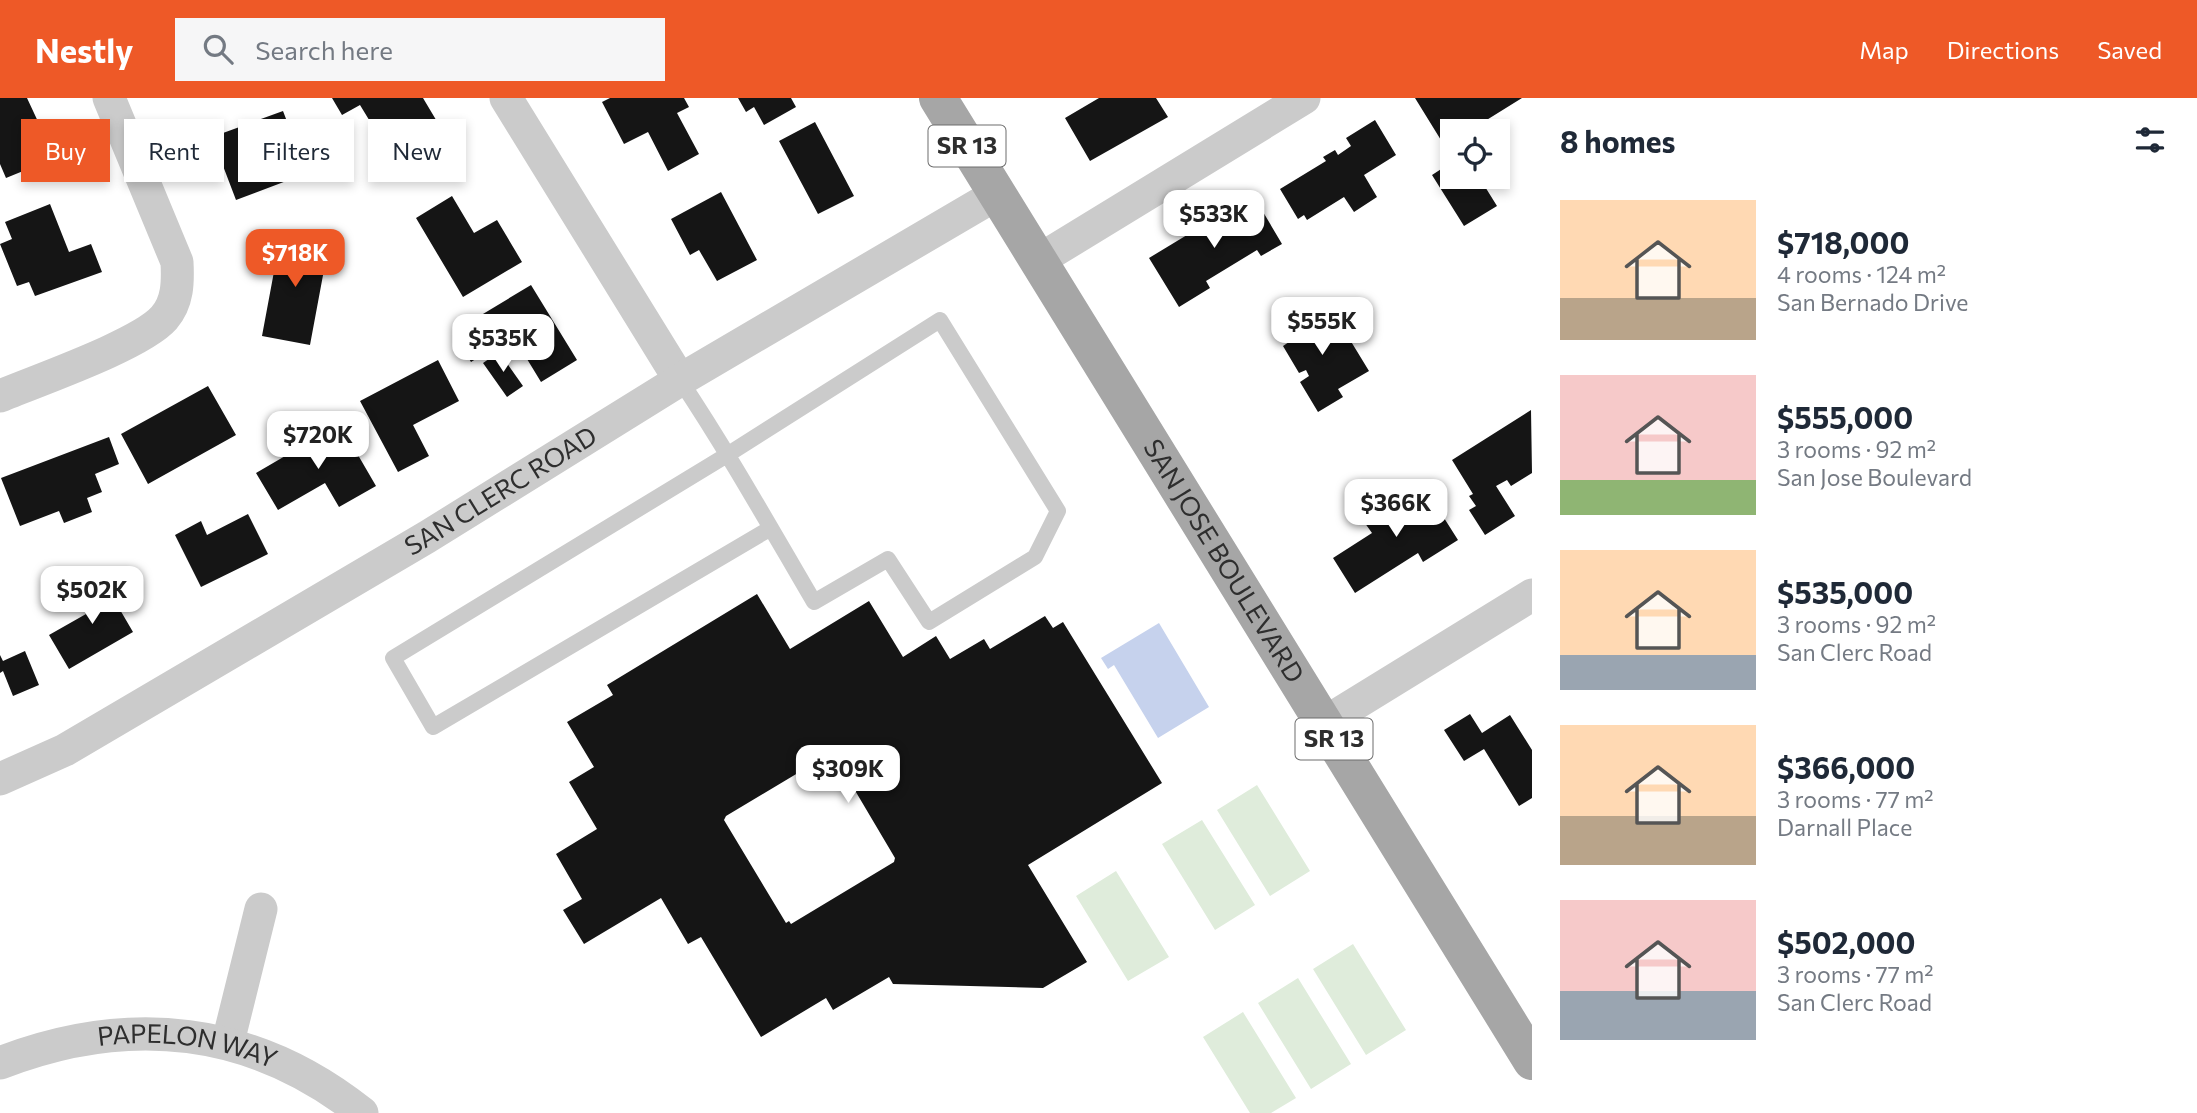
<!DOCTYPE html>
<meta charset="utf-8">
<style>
:root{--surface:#fff;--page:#f6f6f7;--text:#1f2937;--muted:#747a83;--accent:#ee5927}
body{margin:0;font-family:Commissioner,sans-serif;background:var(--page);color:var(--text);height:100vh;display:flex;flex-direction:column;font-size:26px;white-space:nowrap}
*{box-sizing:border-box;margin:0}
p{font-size:23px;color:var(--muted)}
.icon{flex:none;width:38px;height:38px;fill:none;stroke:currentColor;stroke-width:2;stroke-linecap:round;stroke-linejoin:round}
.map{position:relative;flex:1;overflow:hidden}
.sheet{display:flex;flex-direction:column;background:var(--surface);width:665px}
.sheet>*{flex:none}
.hud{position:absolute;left:21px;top:21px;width:665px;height:63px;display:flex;gap:14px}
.buttons{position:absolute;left:1440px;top:21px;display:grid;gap:14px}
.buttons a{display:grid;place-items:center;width:70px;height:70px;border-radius:0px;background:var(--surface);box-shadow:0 4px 10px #0003;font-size:35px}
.price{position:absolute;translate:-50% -60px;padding:0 16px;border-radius:14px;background:#fff;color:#222;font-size:23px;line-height:46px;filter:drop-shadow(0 2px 4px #0008)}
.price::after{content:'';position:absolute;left:50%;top:42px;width:21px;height:16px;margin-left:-10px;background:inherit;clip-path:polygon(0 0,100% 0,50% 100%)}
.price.selected{background:var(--accent);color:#fff}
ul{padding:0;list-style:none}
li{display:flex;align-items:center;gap:21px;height:175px;padding:0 28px}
li span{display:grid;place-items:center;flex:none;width:196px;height:140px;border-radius:0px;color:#555}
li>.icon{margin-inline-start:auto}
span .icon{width:84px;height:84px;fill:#fffc;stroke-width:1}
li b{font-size:30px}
h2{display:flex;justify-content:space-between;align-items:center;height:84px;padding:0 28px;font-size:30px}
.tag{padding:0 24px;border-radius:0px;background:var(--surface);box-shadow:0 4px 10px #0003;font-size:24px;line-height:63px}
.tag.selected{background:var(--accent);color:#fff}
header{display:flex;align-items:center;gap:42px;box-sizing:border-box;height:98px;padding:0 35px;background:var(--accent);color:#fff}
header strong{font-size:33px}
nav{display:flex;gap:38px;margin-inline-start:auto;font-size:24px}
.search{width:490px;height:63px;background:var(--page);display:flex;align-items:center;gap:18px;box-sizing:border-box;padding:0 24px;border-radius:0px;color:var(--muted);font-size:26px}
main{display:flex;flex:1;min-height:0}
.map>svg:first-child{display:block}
.green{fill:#dfecdb}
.water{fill:#c6d2ed}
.building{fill:#151515;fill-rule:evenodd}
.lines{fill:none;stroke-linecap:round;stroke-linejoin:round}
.service{stroke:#cbcbcb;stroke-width:16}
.minor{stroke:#cbcbcb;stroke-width:33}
.primary{stroke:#a6a6a6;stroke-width:38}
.labels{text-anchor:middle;stroke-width:7;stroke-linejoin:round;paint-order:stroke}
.shield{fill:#fff;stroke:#6d6d6d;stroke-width:2}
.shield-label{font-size:24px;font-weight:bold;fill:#2e2e2e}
.street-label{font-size:26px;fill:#2e2e2e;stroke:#fff}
</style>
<header>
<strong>Nestly</strong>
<div class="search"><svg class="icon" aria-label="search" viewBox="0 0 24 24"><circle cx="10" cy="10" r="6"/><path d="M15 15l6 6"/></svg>Search here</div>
<nav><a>Map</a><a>Directions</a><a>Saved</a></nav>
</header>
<main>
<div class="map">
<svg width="1532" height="1015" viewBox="0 0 1532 1015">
<rect width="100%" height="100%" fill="#fff"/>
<path class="green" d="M1257,687l53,86 -40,25 -53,-86z
M1202,722l53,85 -40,25 -53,-86z
M1116,773l53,86 -41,24 -52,-85z
M1353,846l53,86 -40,25 -53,-86z
M1298,880l53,86 -40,25 -53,-86z
M1243,914l53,86 -25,15h-21l-47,-76z"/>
<path class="water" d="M1159,525l50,84 -51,31 -44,-73 -6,4 -7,-11z"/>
<path class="building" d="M0,0h27l28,60 -49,20 -6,-14z
M332,0h91l31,52 -49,29 -45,-74 -18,10z
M610,0h74l5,9 -12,6 22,41 -31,17 -20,-39 -24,12 -22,-42z
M738,0h53l5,9 -32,18 -10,-18 -8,5z
M1099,0h57l12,19 -78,44 -25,-43z
M1415,0h107l-37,23 6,10h-39v9l-8,5z
M283,13l13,34 -17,7 10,28 -53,20 -24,-63z
M1375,22l21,35 -32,20 13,22 -23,15 -10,-15 -37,23 -3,-5 -6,4 -18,-30 46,-28 -3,-4 12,-7 3,5 13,-9 -5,-8z
M815,24l39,74 -36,18 -39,-73z
M1452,64v15h27l18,29 -33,20 -32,-51z
M721,94l36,68 -40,21 -18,-31 -9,5 -19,-36z
M1253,97l29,49 -21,12 -4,-6 -51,31 4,7 -31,19 -30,-49z
M452,98l22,37 23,-13 25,42 -59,35 -47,-79z
M50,106l19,48 22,-8 11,28 -67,24 -6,-14 -12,4 -17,-42 12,-5 -7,-17z
M281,136l48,9 -19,102 -48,-9z
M531,187l46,75 -36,22 -28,-46 -42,26 -18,-30z
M1321,207l17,29 6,-4 25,41 -31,18 5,8 -25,15 -18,-30 9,-6 -3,-6 -7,3 -16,-27 6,-4 -9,-13z
M499,254l24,34 -16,11 -24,-34z
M438,262l21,41 -46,24 16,31 -31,16 -38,-71z
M208,288l28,49 -88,49 -27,-50z
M1531,312l1,63 -21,13 -4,-6 -11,6 19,30 -30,19 -16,-25 7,-4 -7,-10 4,-2 -21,-34z
M340,326l36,62 -37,21 -14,-24 -47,27 -22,-37z
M109,339l10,27 -24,10 7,18 -15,6 5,14 -28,11 -5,-12 -39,15 -19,-48z
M1425,390l33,52 -35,22 -5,-9 -63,40 -22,-35 39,-25 -10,-14 41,-26 4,6z
M248,416l20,40 -67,33 -26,-52 26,-14 6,14z
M102,481l31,53 -64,37 -20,-34 37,-21 -11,-19z
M757,496l33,55 79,-48 34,56 33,-21 14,23 34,-20 6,10 55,-33 8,12 10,-6 99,161 -134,82 59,97 -44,26 -150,-4 -4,-7 -56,33 -7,-12 -65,39 -60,-100 -13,7 -27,-46 -77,46 -21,-34 19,-11 -26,-45 41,-25 -28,-47 25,-15 -27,-45 46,-27 -6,-10zM828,657l2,2 4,-2 61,103 -1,4 -103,62 -2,-3 -3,2 -62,-103 2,-4z
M25,553l14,34 -26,11 -10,-25 -3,2v-18l3,6z
M1470,616l12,19 28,-18 22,35v48l-13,8 -35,-57 -20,12 -20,-31z"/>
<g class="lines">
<path class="service" d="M680,282c48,72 90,147 134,222l74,-43 41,63 106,-65 23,-46 -118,-191 -213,135 -334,203 40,69 338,-199"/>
<g class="minor">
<path d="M506,0l174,282"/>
<path d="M1039,162l265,-162"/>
<path d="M0,298c38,-16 140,-51 164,-78 14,-16 14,-36 13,-56l-68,-164"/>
<path d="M1324,625l208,-128"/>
<path id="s1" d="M0,681l65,-29 362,-213 253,-157 317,-186"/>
<path d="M228,944l33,-133"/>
<path id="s2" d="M0,965c129,-50 253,-37 362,50"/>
</g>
<path class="primary" id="s3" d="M938,0l594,963"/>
</g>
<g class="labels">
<g class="shield">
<rect x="928.5" y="27.5" width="77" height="41" rx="5"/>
<rect x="1295.5" y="620.5" width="77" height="41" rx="5"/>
</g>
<g class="shield-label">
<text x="967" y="56">SR 13</text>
<text x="1334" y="649">SR 13</text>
</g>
<g class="street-label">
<text dy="9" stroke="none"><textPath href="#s1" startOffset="578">SAN CLERC ROAD</textPath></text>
<text dy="9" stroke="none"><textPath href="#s3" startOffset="544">SAN JOSE BOULEVARD</textPath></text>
<text dy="9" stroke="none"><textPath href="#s2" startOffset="192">PAPELON WAY</textPath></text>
</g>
</g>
</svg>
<div class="buttons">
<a><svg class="icon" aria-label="locate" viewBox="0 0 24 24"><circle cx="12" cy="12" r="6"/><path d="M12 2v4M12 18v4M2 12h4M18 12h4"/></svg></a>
</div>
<b class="price" style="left:1214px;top:152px">$533K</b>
<b class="price selected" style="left:295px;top:191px">$718K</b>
<b class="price" style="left:1322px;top:259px">$555K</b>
<b class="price" style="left:503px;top:276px">$535K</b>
<b class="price" style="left:318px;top:373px">$720K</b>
<b class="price" style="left:1396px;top:441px">$366K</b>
<b class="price" style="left:92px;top:528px">$502K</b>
<b class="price" style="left:848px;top:707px">$309K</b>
<div class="hud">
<a class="tag selected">Buy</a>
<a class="tag">Rent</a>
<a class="tag">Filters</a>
<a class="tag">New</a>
</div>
</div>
<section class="sheet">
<h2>8 homes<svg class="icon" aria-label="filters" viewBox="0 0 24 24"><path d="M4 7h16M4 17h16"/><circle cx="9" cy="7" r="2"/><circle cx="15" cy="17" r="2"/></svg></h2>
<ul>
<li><span style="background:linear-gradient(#ffd9b3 70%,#b9a48a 0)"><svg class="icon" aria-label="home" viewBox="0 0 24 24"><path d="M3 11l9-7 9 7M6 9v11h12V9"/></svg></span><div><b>$718,000</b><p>4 rooms · 124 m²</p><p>San Bernado Drive</p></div></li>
<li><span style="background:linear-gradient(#f6c9c9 75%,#8fb573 0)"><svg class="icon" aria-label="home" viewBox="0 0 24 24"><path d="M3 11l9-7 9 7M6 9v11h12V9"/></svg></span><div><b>$555,000</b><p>3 rooms · 92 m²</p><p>San Jose Boulevard</p></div></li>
<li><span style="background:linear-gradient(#ffd9b3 75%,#9aa5b1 0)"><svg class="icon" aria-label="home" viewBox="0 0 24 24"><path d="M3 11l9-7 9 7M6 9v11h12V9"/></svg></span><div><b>$535,000</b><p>3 rooms · 92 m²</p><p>San Clerc Road</p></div></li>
<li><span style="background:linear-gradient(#ffd9b3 65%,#b9a48a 0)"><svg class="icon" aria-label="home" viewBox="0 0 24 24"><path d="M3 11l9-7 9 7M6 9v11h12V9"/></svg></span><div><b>$366,000</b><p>3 rooms · 77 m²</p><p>Darnall Place</p></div></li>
<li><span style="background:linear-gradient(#f6c9c9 65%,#9aa5b1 0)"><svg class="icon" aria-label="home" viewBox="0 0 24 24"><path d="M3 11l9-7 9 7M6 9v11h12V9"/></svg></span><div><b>$502,000</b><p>3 rooms · 77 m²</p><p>San Clerc Road</p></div></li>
</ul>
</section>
</main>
